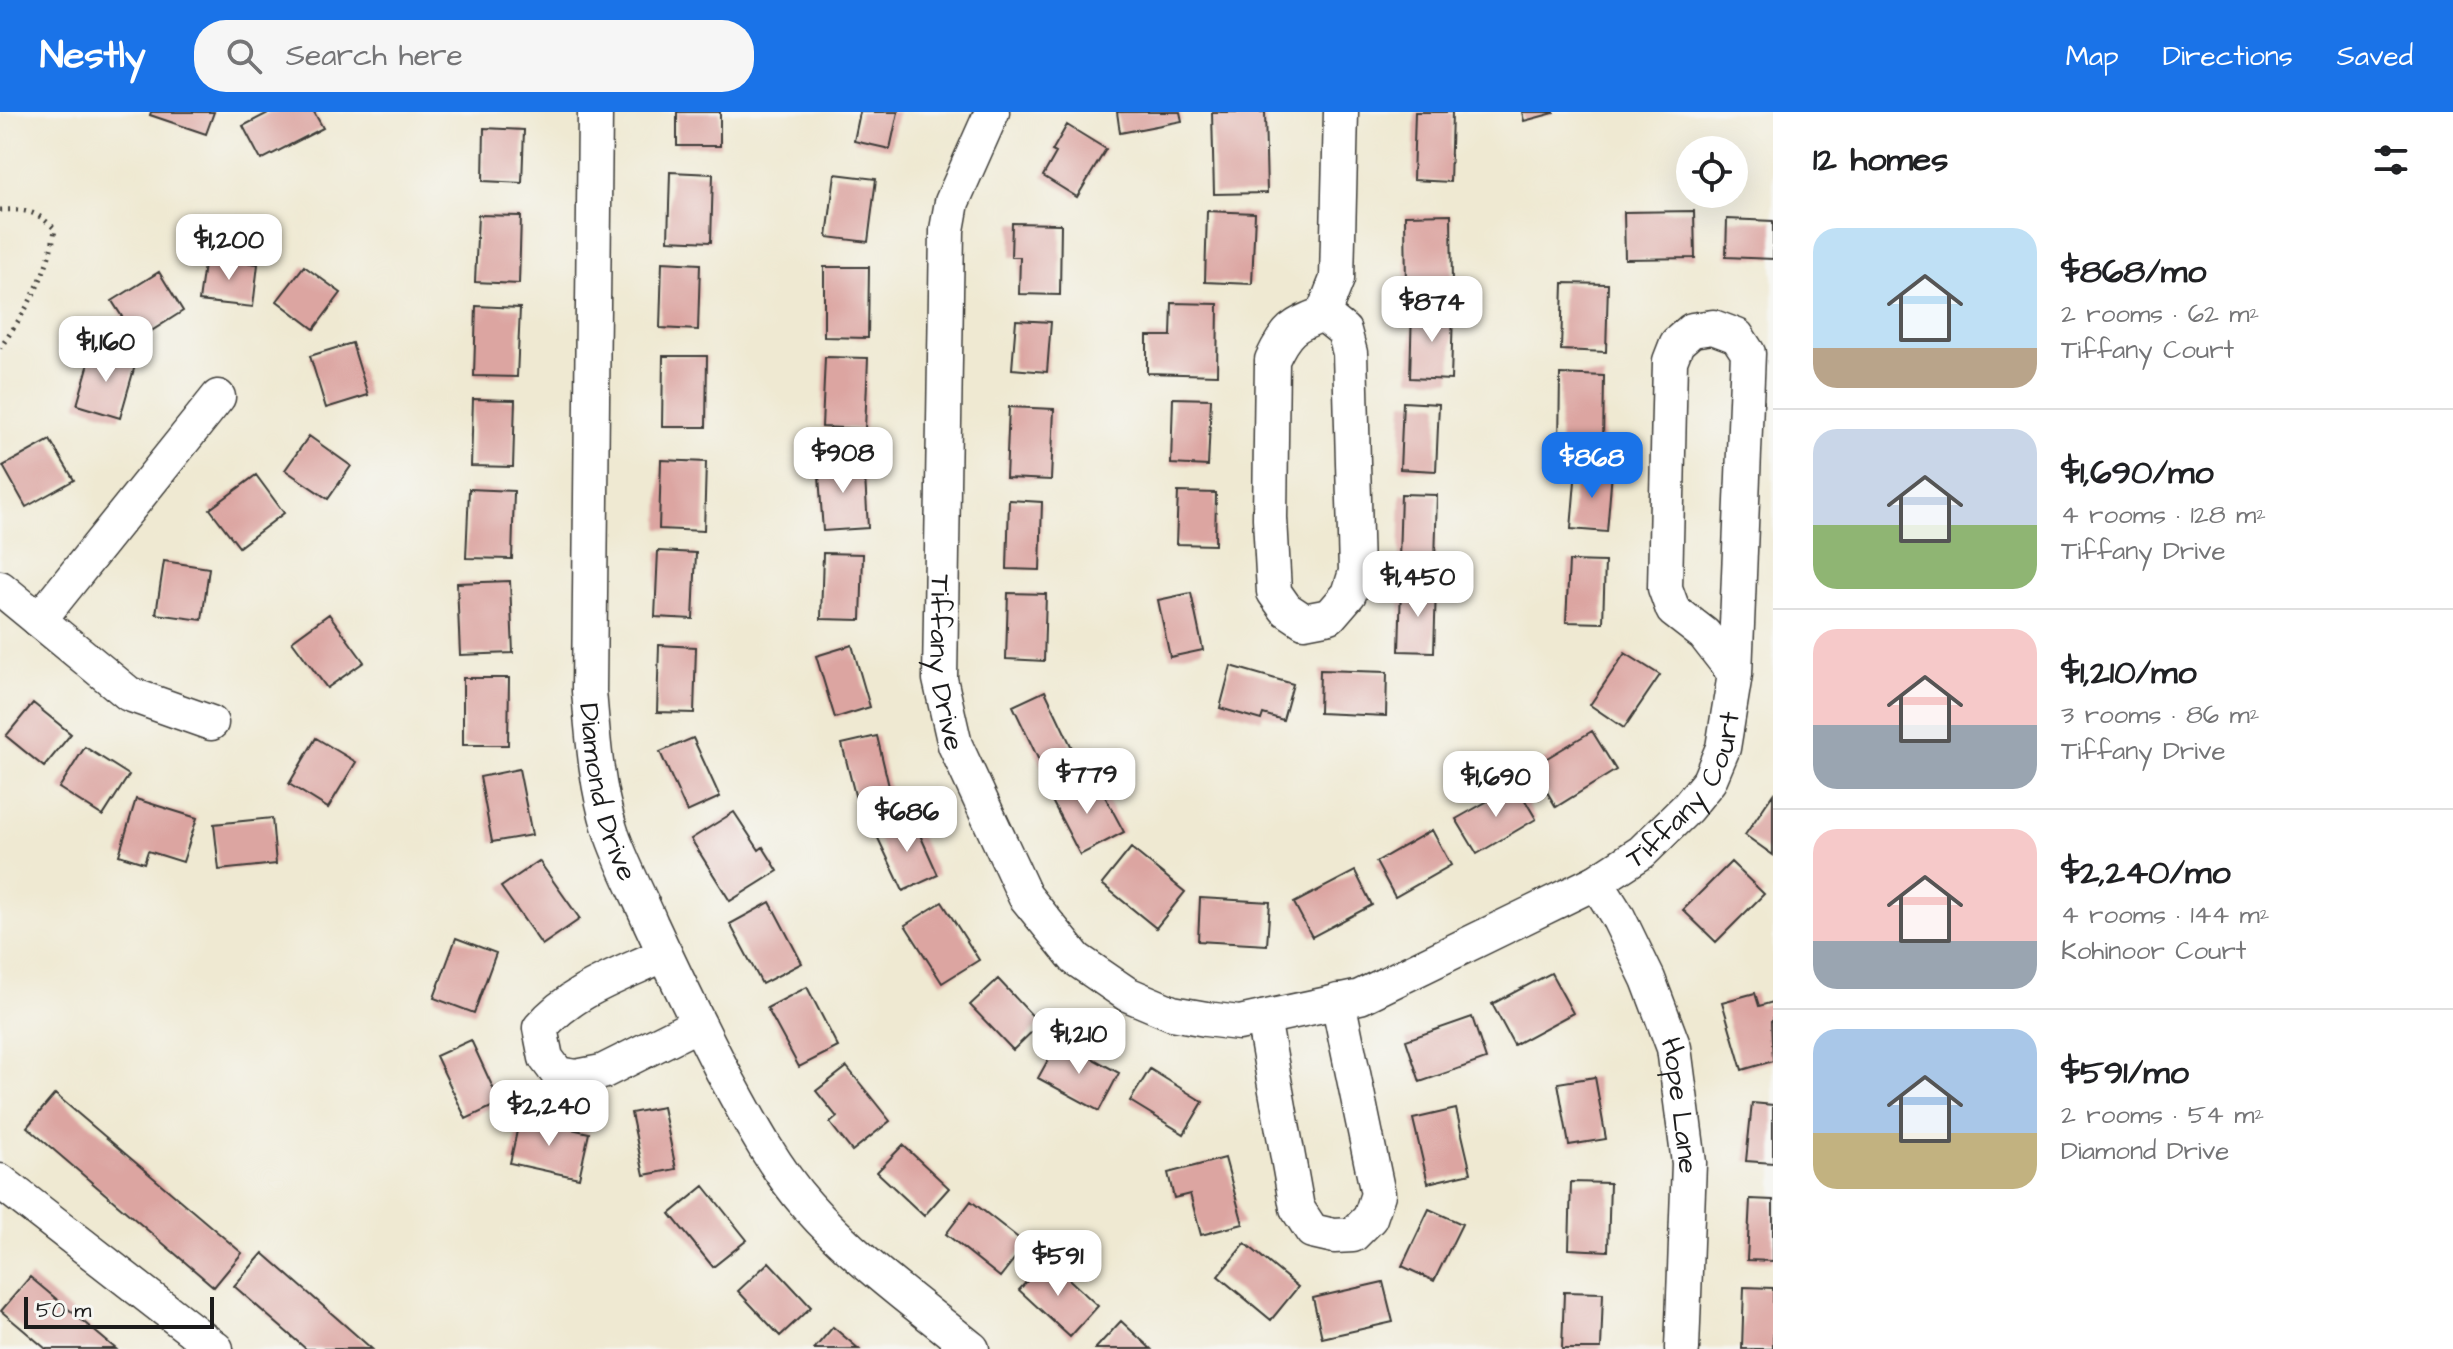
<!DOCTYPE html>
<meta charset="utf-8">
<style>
:root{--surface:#fff;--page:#f6f6f6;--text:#202124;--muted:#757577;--line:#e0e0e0;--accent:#1a73e8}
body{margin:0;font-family:"Architects Daughter",sans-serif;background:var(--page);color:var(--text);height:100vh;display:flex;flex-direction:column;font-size:30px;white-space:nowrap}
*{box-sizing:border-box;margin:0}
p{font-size:26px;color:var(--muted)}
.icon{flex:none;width:44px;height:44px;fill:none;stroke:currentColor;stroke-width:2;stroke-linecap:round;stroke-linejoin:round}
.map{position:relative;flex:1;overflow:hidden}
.sheet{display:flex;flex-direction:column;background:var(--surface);width:680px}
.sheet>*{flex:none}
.controls{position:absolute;left:1676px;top:24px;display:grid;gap:16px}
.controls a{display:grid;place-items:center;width:72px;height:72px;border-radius:50%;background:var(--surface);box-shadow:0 8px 32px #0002;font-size:40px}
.scale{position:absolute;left:24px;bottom:20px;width:190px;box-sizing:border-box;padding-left:8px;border:4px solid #1c1c1c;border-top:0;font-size:22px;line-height:28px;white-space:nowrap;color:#1c1c1c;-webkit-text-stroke:6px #f6f6f2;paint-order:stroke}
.price{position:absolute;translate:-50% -68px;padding:0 18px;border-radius:16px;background:#fff;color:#222;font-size:26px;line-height:52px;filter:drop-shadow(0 2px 4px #0008)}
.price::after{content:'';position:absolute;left:50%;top:48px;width:24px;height:18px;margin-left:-12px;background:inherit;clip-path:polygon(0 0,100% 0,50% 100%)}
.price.active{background:var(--accent);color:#fff}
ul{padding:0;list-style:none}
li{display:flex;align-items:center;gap:24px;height:200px;padding:0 40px}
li+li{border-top:2px solid var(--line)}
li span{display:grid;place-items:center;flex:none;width:224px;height:160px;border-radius:24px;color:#555}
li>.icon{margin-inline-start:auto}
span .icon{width:96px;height:96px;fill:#fffc;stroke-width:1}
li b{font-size:34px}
h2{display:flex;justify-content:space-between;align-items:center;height:96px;padding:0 40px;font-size:34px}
header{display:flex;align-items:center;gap:48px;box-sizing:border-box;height:112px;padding:0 40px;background:var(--accent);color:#fff}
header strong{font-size:38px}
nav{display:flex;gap:44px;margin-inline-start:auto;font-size:28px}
.search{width:560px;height:72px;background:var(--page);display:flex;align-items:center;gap:20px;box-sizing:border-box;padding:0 28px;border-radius:32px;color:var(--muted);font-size:30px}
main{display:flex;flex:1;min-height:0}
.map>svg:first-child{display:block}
.building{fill:#dca5a1}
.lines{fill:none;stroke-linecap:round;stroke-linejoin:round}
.minor-casing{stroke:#3c3b37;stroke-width:37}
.path{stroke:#3c3b37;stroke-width:5;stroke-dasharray:2 6;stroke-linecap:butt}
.minor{stroke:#fff;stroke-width:34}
.labels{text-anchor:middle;stroke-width:6;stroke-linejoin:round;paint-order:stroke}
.street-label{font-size:28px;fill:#1c1c1c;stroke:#f6f6f2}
</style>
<header>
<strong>Nestly</strong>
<div class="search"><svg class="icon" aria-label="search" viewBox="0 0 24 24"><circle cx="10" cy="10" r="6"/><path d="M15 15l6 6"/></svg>Search here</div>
<nav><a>Map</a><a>Directions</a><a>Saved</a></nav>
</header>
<main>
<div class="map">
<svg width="1773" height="1237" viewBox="0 0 1773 1237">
<rect width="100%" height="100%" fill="#f6f6f2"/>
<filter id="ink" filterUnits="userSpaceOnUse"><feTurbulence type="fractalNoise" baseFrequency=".0125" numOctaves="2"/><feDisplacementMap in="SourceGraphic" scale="16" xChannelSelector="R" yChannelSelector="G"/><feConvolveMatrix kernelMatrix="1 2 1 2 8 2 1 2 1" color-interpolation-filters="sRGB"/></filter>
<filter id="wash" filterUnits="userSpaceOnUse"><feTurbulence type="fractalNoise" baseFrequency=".006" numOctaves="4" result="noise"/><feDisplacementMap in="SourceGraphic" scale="32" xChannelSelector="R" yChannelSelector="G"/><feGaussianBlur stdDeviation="1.8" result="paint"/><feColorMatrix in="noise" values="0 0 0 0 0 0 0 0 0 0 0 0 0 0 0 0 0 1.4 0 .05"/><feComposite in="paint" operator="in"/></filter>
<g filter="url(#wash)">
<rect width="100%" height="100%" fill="#efe9d2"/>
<g id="blocks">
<path class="building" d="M151,0h63l-8,22 -56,-19z
M270,0h44l9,16 -62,32 -18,-34z
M677,0h43v34h-43z
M860,0h38l-8,37 -36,-8z
M1117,0h63l2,9 -62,12z
M1212,0h53l2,81 -53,1z
M1415,0h37l-2,70 -37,-2z
M1522,0h32v1l-30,8z
M1067,13l39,24 -29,48 -34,-21 13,-23 -4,-2z
M484,16l40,2 -2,53 -39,-2z
M670,60l43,2 -2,68 -43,-2z
M835,62l41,5 -8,63 -41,-5z
M1207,99l48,2 -3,71 -47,-2z
M1694,99l1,47 -70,1 -1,-47z
M1451,102l1,71 -46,1 -1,-71z
M478,103l43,1 -2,68 -44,-2z
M1727,107l46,2v38l-47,-2z
M1012,111l49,1 -1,71 -41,-1 1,-37h-9z
M205,145l53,7 -5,43 -54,-6z
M662,150l38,2 -2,66 -38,-2z
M304,154l37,27 -27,36 -37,-28z
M824,155h45l-1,71 -44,-1z
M159,160l24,39 -46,29 -25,-39z
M1563,171l45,1 -2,68 -45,-2z
M1172,191l46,1 -1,71 -70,-2v-37h24z
M476,194l44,2 -3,69 -43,-1z
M1412,197l41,1 -2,70 -41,-2z
M1016,208l35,2 -4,50 -35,-3z
M352,231l16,52 -42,13 -16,-52z
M93,237l43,13 -16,56 -43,-13z
M663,244h44l-1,71h-44z
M825,245l43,1 -3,71 -43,-2z
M1560,262l44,2 -1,71 -44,-1z
M1173,286l38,1 -3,67 -37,-2z
M473,287l42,1 -2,67 -42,-1z
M1403,290l36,2 -3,67 -36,-2z
M1009,295l45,2 -3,71 -45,-2z
M309,324l42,30 -23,33 -43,-29z
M50,328l24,40 -48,27 -23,-41z
M864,347l4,69 -45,3 -5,-69z
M661,348l45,2 -2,69 -45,-2z
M1576,357l36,3 -5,60 -36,-3z
M256,363l28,38 -45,34 -29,-38z
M469,377l45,2 -2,68 -46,-1z
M1178,380l38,1 -1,52 -39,-1z
M1401,382l36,1 -2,66 -36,-1z
M1009,388l33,2 -2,68 -33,-1z
M658,439l38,2 -3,66 -38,-2z
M823,441l40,1 -2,66 -40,-1z
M164,449l45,7 -7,52 -46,-6z
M1569,449l36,1 -2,61 -37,-1z
M510,469l3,72 -53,2 -3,-72z
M1401,474l35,1 -2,65 -35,-1z
M1008,481l38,1 -2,67 -38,-2z
M1191,481l12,57 -33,7 -12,-57z
M329,502l35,48 -37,26 -35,-47z
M659,533l37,2 -2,66 -37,-1z
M852,533l18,62 -35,11 -19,-62z
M1625,541l35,22 -36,53 -34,-23z
M1231,554l62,18 -10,36 -20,-6 -2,6 -41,-12z
M1320,558l67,2 -1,44 -67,-3z
M463,566h46l-1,67h-45z
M1045,579l29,61 -32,15 -29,-61z
M33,591l38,31 -27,33 -38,-31z
M1592,619l24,39 -60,37 -24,-40z
M877,624l14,59 -34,8 -15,-59z
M316,626l40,24 -28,46 -39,-24z
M693,626l27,59 -33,15 -27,-60z
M85,635l44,28 -26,41 -44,-28z
M519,657l13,66 -40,7 -12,-65z
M1094,664l30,56 -44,23 -29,-56z
M1516,673l20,34 -59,35 -21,-35z
M1773,682v61l-28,-20z
M136,687l61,19 -14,44 -35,-11 -4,12 -25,-8z
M734,700l25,38 4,-3 15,24 -48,30 -39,-62z
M912,705l26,58 -35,16 -27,-57z
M272,706l4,46 -57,6 -5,-46z
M1432,718l19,35 -56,32 -19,-35z
M1131,736l54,44 -29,36 -54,-44z
M539,749l41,58 -38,26 -41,-58z
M1731,750l33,32 -48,48 -33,-32z
M1355,759l17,34 -60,32 -18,-34z
M1200,786l70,4 -3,43 -69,-4z
M770,790l32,61 -40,21 -32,-60z
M942,790l37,58 -37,23 -37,-58z
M456,826l40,15 -22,60 -40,-15z
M1551,861l22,40 -59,32 -22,-41z
M998,867l42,45 -27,26 -43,-45z
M807,875l31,60 -39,20 -32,-59z
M1755,881l4,13 14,-4v19h-2l2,40 -31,9 -20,-68z
M1472,905l14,42 -66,23 -14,-42z
M471,928l29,63 -34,16 -30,-63z
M1059,928l60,33 -20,38 -61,-33z
M847,955l43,54 -38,30 -22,-28 7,-6 -21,-26z
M1150,957l53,33 -19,32 -54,-33z
M1595,965l11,62 -37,6 -11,-62z
M55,982l187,159 -28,34 -187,-160z
M1752,991l21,2v58l-27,-2z
M663,995l13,62 -32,6 -13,-62z
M1456,997l15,64 -43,10 -15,-64z
M520,1005l69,16 -10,45 -69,-15z
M903,1033l46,43 -25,28 -47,-44z
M1225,1046l18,66 -42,11 -11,-41 -16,4 -6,-25z
M1571,1070l39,1 -2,68 -39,-2z
M704,1074l43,54 -34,27 -43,-53z
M1750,1087l23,1v61l-26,-1z
M971,1089l55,43 -26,33 -54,-43z
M1429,1097l33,15 -28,57 -32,-15z
M1245,1131l53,44 -27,33 -53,-44z
M263,1141l109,96h-66l-72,-63z
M1047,1147l51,47 -28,31 -51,-47z
M769,1150l42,45 -31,29 -42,-45z
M30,1165l86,72h-70l-45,-38z
M1383,1170l10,40 -71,16 -9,-40z
M1744,1175l29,1v61h-31z
M1564,1180l39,1 -2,56h-39z
M1121,1209l30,28h-56z
M833,1215l26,22h-45z"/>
</g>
</g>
<g filter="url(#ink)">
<use href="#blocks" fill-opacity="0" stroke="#3c3b37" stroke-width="2"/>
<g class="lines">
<g class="minor-casing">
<g id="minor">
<path id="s1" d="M595,0l-6,579c4,46 7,94 21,138 10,32 28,64 41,95 23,50 47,99 72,148 25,46 49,93 84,133 48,55 109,98 165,144"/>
<path id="s2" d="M992,0l-40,90 -5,28 -7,449 15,66 70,151 51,63 51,35 45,19 34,6 33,4 121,-26 236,-115 46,-30 45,-44 22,-27 14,-33 12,-74 13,-321 -11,-17 -24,-9 -21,3 -15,13 -7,18 -5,227 8,22 31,24 31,40"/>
<path d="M1323,202l21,17 6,22 6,219 -7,22 -19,22 -26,5 -18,-12 -12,-17 -4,-74 2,-158c14,-30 21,-35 51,-46l14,-35 4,-167"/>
<path d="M0,476l129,106 82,29"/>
<path d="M39,508l179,-223"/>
<path id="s3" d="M1596,770l22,35 30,62 26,69 15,115 -7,186"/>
<path d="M665,842c-44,21 -93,36 -125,74l6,30 12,16 18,3 26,-5 96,-48"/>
<path d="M1263,906l34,190 15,23 22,5 19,-1 17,-17 8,-24 -40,-193"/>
<path d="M0,1069l216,168"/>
</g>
</g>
<path class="path" d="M0,98c27,-1 36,1 55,19 -6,44 -30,84 -55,119"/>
<use href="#minor" class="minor"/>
</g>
</g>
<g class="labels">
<g class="street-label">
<text dy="10" stroke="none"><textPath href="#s2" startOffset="560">Tiffany Drive</textPath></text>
<text dy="10" stroke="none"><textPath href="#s2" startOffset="1588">Tiffany Court</textPath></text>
<text dy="10" stroke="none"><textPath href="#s1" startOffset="682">Diamond Drive</textPath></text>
<text dy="10" stroke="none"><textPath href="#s3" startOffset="242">Hope Lane</textPath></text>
</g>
</g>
</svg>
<div class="controls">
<a><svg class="icon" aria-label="locate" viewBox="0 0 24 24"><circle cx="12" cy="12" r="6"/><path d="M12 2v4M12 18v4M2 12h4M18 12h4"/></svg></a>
</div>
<div class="scale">50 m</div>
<b class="price" style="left:229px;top:170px">$1,200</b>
<b class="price" style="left:1432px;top:232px">$874</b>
<b class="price" style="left:106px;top:272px">$1,160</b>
<b class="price" style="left:843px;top:383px">$908</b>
<b class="price active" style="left:1592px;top:388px">$868</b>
<b class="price" style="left:1418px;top:507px">$1,450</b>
<b class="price" style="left:1087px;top:704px">$779</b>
<b class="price" style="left:1496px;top:707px">$1,690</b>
<b class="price" style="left:907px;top:742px">$686</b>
<b class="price" style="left:1079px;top:964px">$1,210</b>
<b class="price" style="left:549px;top:1036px">$2,240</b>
<b class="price" style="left:1058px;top:1186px">$591</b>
</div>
<section class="sheet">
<h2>12 homes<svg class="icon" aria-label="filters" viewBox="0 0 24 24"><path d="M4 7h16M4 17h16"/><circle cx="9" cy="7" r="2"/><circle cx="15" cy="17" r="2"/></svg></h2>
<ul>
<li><span style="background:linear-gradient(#bfe0f5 75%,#b9a48a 0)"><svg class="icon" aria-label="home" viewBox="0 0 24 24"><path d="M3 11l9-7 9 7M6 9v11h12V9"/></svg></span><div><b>$868/mo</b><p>2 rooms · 62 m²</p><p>Tiffany Court</p></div></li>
<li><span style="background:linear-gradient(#c9d6e8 60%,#8fb573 0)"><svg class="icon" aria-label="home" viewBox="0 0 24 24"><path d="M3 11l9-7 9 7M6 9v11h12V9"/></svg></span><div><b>$1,690/mo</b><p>4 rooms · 128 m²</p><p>Tiffany Drive</p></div></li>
<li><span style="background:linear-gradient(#f6c9c9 60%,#9aa5b1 0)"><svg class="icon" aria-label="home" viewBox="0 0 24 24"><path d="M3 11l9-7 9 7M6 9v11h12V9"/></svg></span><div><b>$1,210/mo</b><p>3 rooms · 86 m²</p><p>Tiffany Drive</p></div></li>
<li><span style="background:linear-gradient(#f6c9c9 70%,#9aa5b1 0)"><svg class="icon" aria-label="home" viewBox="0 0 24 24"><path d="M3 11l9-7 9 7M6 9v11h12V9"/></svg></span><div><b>$2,240/mo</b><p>4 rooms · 144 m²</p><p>Kohinoor Court</p></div></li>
<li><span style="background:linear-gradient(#a9c7e8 65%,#c2b280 0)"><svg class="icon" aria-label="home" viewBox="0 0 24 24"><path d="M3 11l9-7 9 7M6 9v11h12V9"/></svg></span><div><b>$591/mo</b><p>2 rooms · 54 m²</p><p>Diamond Drive</p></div></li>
</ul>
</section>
</main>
